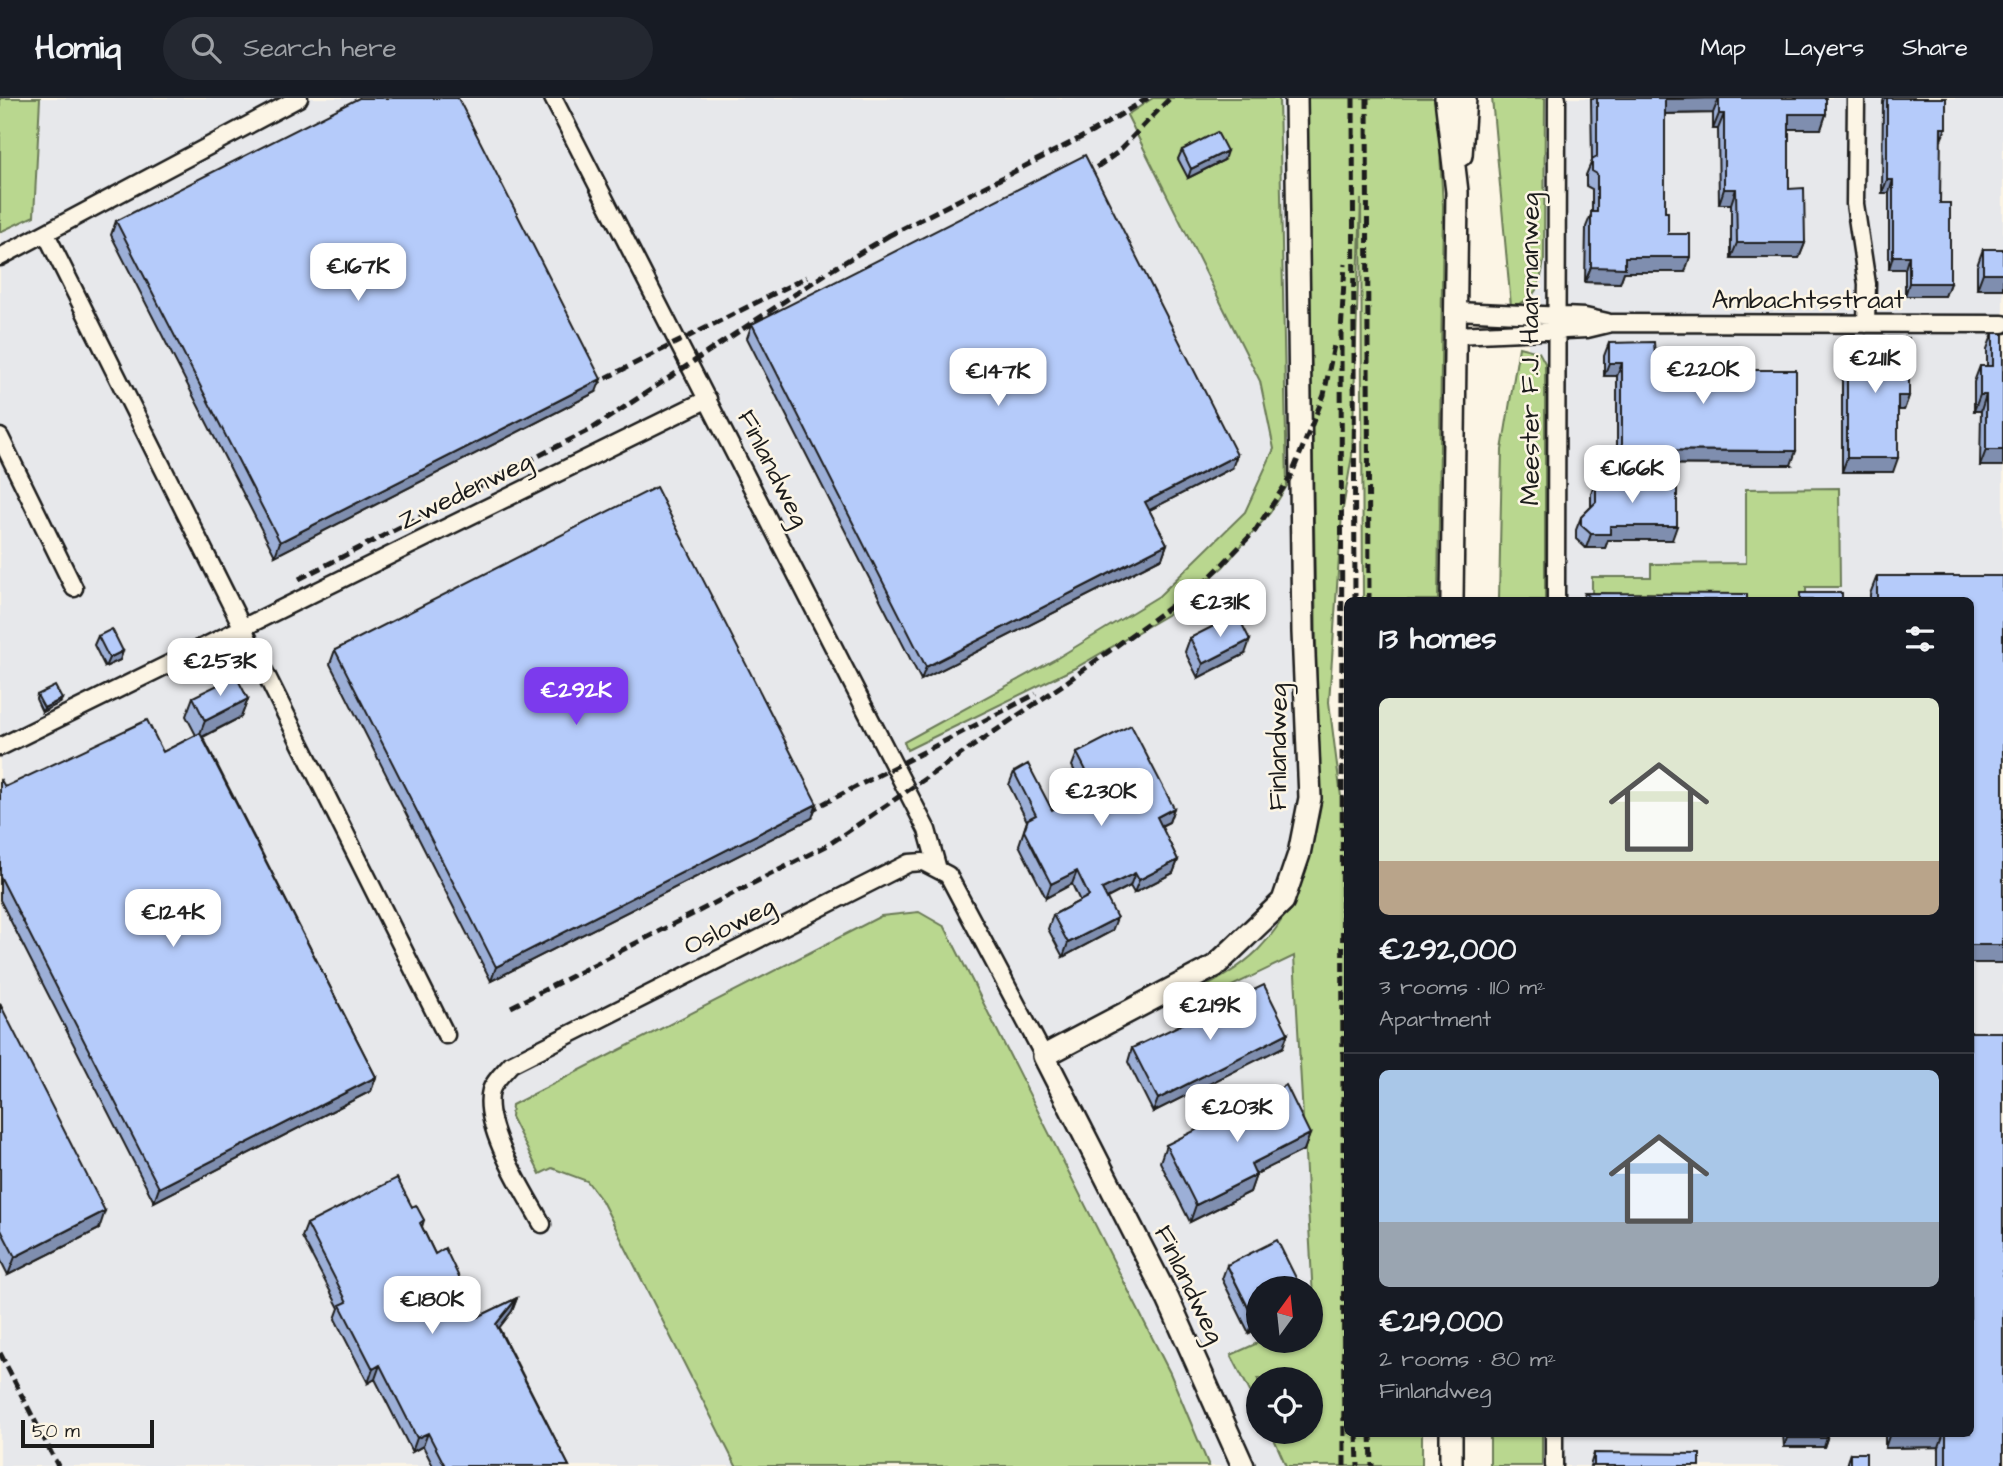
<!DOCTYPE html>
<meta charset="utf-8">
<style>
:root{--surface:#171b24;--page:#242831;--text:#f1f3f6;--muted:#9ea1a6;--line:#363941;--accent:#7c3aed}
body{margin:0;font-family:"Architects Daughter",sans-serif;background:var(--page);color:var(--text);height:100vh;display:flex;flex-direction:column;font-size:26px;white-space:nowrap}
*{box-sizing:border-box;margin:0}
p{font-size:23px;color:var(--muted)}
.icon{flex:none;width:38px;height:38px;fill:none;stroke:currentColor;stroke-width:2;stroke-linecap:round;stroke-linejoin:round}
.map{position:relative;flex:1;overflow:hidden}
.sheet{position:absolute;left:1344px;top:499px;width:630px;height:840px;display:flex;flex-direction:column;background:var(--surface);border-radius:10px;box-shadow:0 2px 5px #0004}
.sheet>*{flex:none}
.needle{width:46px;rotate:15deg}
.fabs{position:absolute;left:1246px;top:1178px;display:grid;gap:14px}
.fabs a{display:grid;place-items:center;width:77px;height:77px;border-radius:50%;background:var(--surface);box-shadow:0 2px 5px #0004;font-size:35px}
.scale{position:absolute;left:21px;bottom:18px;width:133px;box-sizing:border-box;padding-left:7px;border:4px solid #1c1c1c;border-top:0;font-size:19px;line-height:24px;white-space:nowrap;color:#1c1c1c;-webkit-text-stroke:5px #fcf5e5;paint-order:stroke}
.price{position:absolute;translate:-50% -60px;padding:0 16px;border-radius:14px;background:#fff;color:#222;font-size:23px;line-height:46px;filter:drop-shadow(0 2px 4px #0008)}
.price::after{content:'';position:absolute;left:50%;top:42px;width:21px;height:16px;margin-left:-10px;background:inherit;clip-path:polygon(0 0,100% 0,50% 100%)}
.price.selected{background:var(--accent);color:#fff}
ul{padding:0;list-style:none}
li{display:grid;align-content:center;gap:14px;height:371px;padding:0 35px}
li+li{border-top:2px solid var(--line)}
li span{display:grid;place-items:center;height:217px;border-radius:10px;color:#555}
li>.icon{margin-inline-start:auto}
span .icon{width:126px;height:126px;fill:#fffc;stroke-width:1}
li b{font-size:30px}
h2{display:flex;justify-content:space-between;align-items:center;height:84px;padding:0 35px;font-size:30px}
header{display:flex;align-items:center;gap:42px;box-sizing:border-box;height:98px;padding:0 35px;background:var(--surface);border-bottom:2px solid var(--line)}
header strong{font-size:33px}
nav{display:flex;gap:38px;margin-inline-start:auto;font-size:24px}
.search{width:490px;height:63px;background:var(--page);display:flex;align-items:center;gap:18px;box-sizing:border-box;padding:0 24px;border-radius:38px;color:var(--muted);font-size:26px}
.map>svg:first-child{display:block}
.built{fill:#e7e8eb;fill-rule:evenodd}
.green{fill:#b9d78f;stroke:#6a7a56;stroke-width:2}
.lines{fill:none;stroke-linecap:round;stroke-linejoin:round}
.street-casing{stroke:#1c1c1c;stroke-width:21}
.secondary-casing{stroke:#1c1c1c;stroke-width:26}
.street{stroke:#fcf5e5;stroke-width:16}
.secondary{stroke:#fcf5e5;stroke-width:21}
.rail{stroke:#1c1c1c;stroke-width:5;stroke-dasharray:10 5;stroke-linecap:butt}
.wall{fill:#9cafd7;stroke:#1c1c1c;stroke-width:2}
.shaded-wall{fill:#7f8eaf;stroke:#1c1c1c;stroke-width:2}
.building{fill:#b5cbfa;stroke:#1c1c1c;stroke-width:2}
.labels{text-anchor:middle;stroke-width:5;stroke-linejoin:round;paint-order:stroke}
.street-label{font-size:26px;fill:#1c1c1c;stroke:#fcf5e5}
</style>
<header>
<strong>Homiq</strong>
<div class="search"><svg class="icon" aria-label="search" viewBox="0 0 24 24"><circle cx="10" cy="10" r="6"/><path d="M15 15l6 6"/></svg>Search here</div>
<nav><a>Map</a><a>Layers</a><a>Share</a></nav>
</header>
<div class="map">
<svg width="2003" height="1368" viewBox="0 0 2003 1368">
<rect width="100%" height="100%" fill="#fcf5e5"/>
<filter id="ink" filterUnits="userSpaceOnUse"><feTurbulence type="fractalNoise" baseFrequency=".0143" numOctaves="2"/><feDisplacementMap in="SourceGraphic" scale="14" xChannelSelector="R" yChannelSelector="G"/><feConvolveMatrix kernelMatrix="1 2 1 2 8 2 1 2 1" color-interpolation-filters="sRGB"/></filter>
<g filter="url(#ink)">
<path class="built" d="M0,0h1341l-28,840 16,528h-1329zM1258,1190h53v52h-53zM1258,1281h53v53h-53z
M1530,0h473v1368h-484l1,-33h450v-833h-444z"/>
<path class="green" d="M0,0h40l-6,118 -34,16z
M1153,0h126l8,388 -17,27 -47,54 -56,48 -90,52 -170,83 -3,-8 150,-82 105,-64 86,-84 29,-63 -14,-68 -133,-266z
M1307,0h130l6,108 -5,394h-75l-2,-401 -9,257 -10,58 -13,188 19,150v581h74v33h-136l-15,-34h40v-53h-53v28l-27,-52 31,-14 49,-1v-22l3,-2 -20,-360 -118,57 -4,-8c29,-16 63,-32 86,-55 51,-52 57,-121 60,-190z
M1492,0h53l-1,162c-3,22 -7,42 -33,46z
M1519,249l20,5 6,11v237h-46l3,-150z
M1839,390l1,99h-34v13h-184l-30,-4v-19h59v-13l95,-1v-74z
M919,814l26,15 225,446 39,93h-473l-134,-265 -15,-20 -35,-13 -12,6 -29,-57 1,-12 369,-189z
M1490,1335h52v33h-52z"/>
<g class="lines">
<g class="street-casing">
<path id="street" d="M553,0l374,732 10,36
M1856,0l-1,106 12,80 -1,40
M46,136l400,801
M0,159l299,-159
M1456,213l129,6 22,5
M1456,237l131,-6 25,-6 391,1
M0,339l74,151
M1556,502l1,-502
M0,649l708,-348
M542,1126c-17,-31 -61,-98 -51,-134 3,-9 14,-19 20,-26l398,-201 14,-1 25,13 96,181
M1554,1368v-33"/>
</g>
<g class="secondary-casing">
<path id="secondary" d="M1446,0l11,94 -5,408
M1461,57l4,-57
M1243,1368l-75,-167 -124,-243 171,-90 68,-65 16,-47 11,-56 -7,-166 -7,-534
M1451,1368v-33"/>
</g>
<use href="#street" class="street"/>
<use href="#secondary" class="secondary"/>
<path class="rail" d="M1353,0l2,502
M1367,0l2,502
M1084,78l33,-23 53,-55
M888,138l204,-104 56,-34
M592,287l215,-108
M299,481l294,-151 240,-159 62,-37
M809,713l227,-117
M511,909l317,-162 233,-159 146,-106 48,-49 36,-55 33,-81 10,-50
M0,1255l58,113
M1357,1335l1,33
M1371,1335l1,33
M1344,1368l-3,-1133 4,-69"/>
</g>
<path class="wall" d="M1591,0h235v16l-5,15h-32v60l16,54 -6,15h-68v-54h-12l-1,-75h-5v-16l-48,1v98l3,22 17,38h-61l-4,11 -35,-1 1,-55 6,-15v-23l-6,-3v-11l6,-14z
M1884,0h62l-6,42v63l10,80 -5,13h-40v-27h-16v-76h-7l1,-91z
M1182,52l42,10 -36,18 -10,-19z
M116,123l480,171 -321,164 -164,-321z
M1983,151h20v40h-26v-23z
M752,226l480,144 -83,42 18,34 -5,14 -241,122 -174,-342z
M1993,235l10,133h-23l1,-55h-7v-29l6,-16h7v-17z
M1847,239l62,59 -5,14h-6l-5,62h-51v-121z
M1609,245l47,27 135,95 -174,-1v-88h-13v-20z
M1596,382l76,60h-64l-3,8h-19l-10,-9v-9l5,-13 10,-10v-14z
M1877,478h126v387h-33v-363h-100v-6z
M1585,495l162,7h-165z
M98,538l25,15 -3,9 -15,7 -11,-22z
M1190,540l55,16 -47,24 -13,-26z
M335,552l477,168 -321,163 -161,-317z
M37,597l23,8 -18,9 -6,-13z
M193,599l55,2 -7,18 -38,20 173,340 -5,14 -217,111 -154,-302v-119l5,6 158,-35 33,-17 -10,-19z
M1077,655l97,55 -5,14 -8,4 17,34 -5,13 -39,20 -4,-7 -23,12 5,33 -49,26 -15,-28 5,-14 27,-14 -8,-17 -26,14 -27,-53 8,-24 -18,-36 5,-13 38,38 34,-17 -14,-27z
M0,906l99,225 -91,46 -8,-16z
M1283,949l-130,65 -25,-50 4,-14z
M1310,1036l-6,16 -48,24 -6,18 -60,30 -30,-60 6,-17z
M412,1109l12,13 -2,7 13,27 43,63 39,-19 -5,13 -13,17 70,138h-136l-10,-20 -11,6 -37,-73 -7,4 -33,-64 4,-11 -37,-71 5,-13z
M1227,1167l31,63 -9,5 -27,-54z
M1783,1335h44v5l-3,9h-40z
M1885,1335h85l33,33h-64v-19l-54,1z
M1594,1355l106,13h-110z
M1850,1355l16,13h-19v-4z"/>
<path class="shaded-wall" d="M1719,0l-6,15 -54,1 6,-15z
M1719,16h5l-6,15h-5z
M1789,16h37l-5,15h-38z
M1941,30h5l-5,12z
M1227,53l-3,9 -36,18 3,-9z
M1887,82h6l-4,13h-7z
M1724,91h12l-5,15h-12z
M1737,145h68l-6,15h-68z
M1893,158h16l-4,13h-16z
M1625,159h65l-5,15h-61l-4,11 -35,-1 6,-15z
M1983,175h20v16h-26z
M1909,185h41l-5,13h-40z
M1609,265h13l-5,13h-13z
M601,281l-5,13 -321,164 5,-14z
M1980,297h6l-5,16h-7z
M1898,298h11l-5,14h-11z
M1622,352l174,1 -5,14 -174,-1z
M1986,352h17v16h-23z
M1237,357l-5,13 -92,47 5,-13z
M1847,360h51l-5,14h-51z
M1610,428h67l-5,14h-64l-3,8h-19l5,-14z
M1167,446l-5,14 -241,122 5,-13z
M1250,542l-5,14 -47,24 5,-14z
M123,553l-3,9 -15,7 4,-9z
M62,601l-2,4 -18,9 2,-4z
M248,601l-7,18 -43,22 7,-18z
M817,706l-5,14 -321,163 5,-14z
M1174,710l-5,14 -17,8 5,-13z
M1178,762l-5,13 -39,20 5,-13z
M1077,773l-5,13 -26,14 5,-14z
M1135,775l-5,13 -33,17 5,-14z
M1117,820l-5,13 -49,26 5,-14z
M1970,847h33v18h-33z
M1288,935l-5,14 -130,65 5,-13z
M376,979l-5,14 -217,111 5,-14z
M1310,1036l-6,16 -60,30 7,-16z
M1256,1077l-6,17 -60,30 6,-17z
M105,1113l-6,18 -91,46 7,-18z
M517,1200l-5,13 -20,26 4,-13z
M1258,1219v11l-9,5 5,-14z
M380,1267l-5,14 -7,4 5,-14z
M428,1335l-5,13 -11,6 5,-14z
M1890,1335h54l-5,14 -54,1z
M1787,1340h40l-3,9h-40z"/>
<path class="building" d="M359,0h99l143,281 -321,163 -164,-321z
M1597,0h229v16h-37v75l15,-1 1,55h-68l-1,-54h-12v-75h-5v-16l-54,1v113h3v22h22v23h-65v11l-34,-1v-55h6v-38l-5,-3v-11l5,-3z
M1887,0h59v30h-5l-1,75h10v80h-41v-27h-16v-76h-6z
M1217,34l10,19 -36,18 -9,-19z
M1085,57l152,300 -92,47 22,42 -241,123 -174,-343z
M1983,151h20v24h-20z
M1993,235h10v117h-17v-55h-6v-29h13z
M1847,239l62,1v58h-11v62h-51z
M1654,244l2,28h140v81l-174,-1v-87h-13v-20z
M1596,382h81v46h-67v8h-19l-10,-9v-8l15,-15z
M656,389l161,317 -321,163 -161,-317z
M1877,478h126v369h-33v-345h-93z
M1585,495l162,1v6h-154z
M1800,495h42v7h-42z
M1237,516l13,26 -47,24 -13,-26z
M112,531l11,22 -14,7 -11,-22z
M236,578l12,23 -43,22 -12,-24z
M55,588l7,13 -18,9 -7,-13z
M147,622l16,32 37,-19 176,344 -217,111 -159,-312v-95l1,-1 4,7z
M1131,627l43,83 -17,9 21,43 -39,20 -4,-7 -33,16 15,29 -49,25 -15,-28 36,-19 -12,-25 -26,13 -27,-53 4,-12 8,-4 -22,-43 14,-8 24,46 43,-22 -18,-35z
M1264,887l24,48 -130,66 -26,-51z
M0,906l105,207 -90,46 -15,-29z
M1970,934h33v434h-57v-33h24z
M1286,987l24,49 -59,30 5,11 -60,30 -30,-60z
M397,1080l15,29 4,-2 8,15 -4,3 15,31 10,-6 33,69 39,-19 -21,26 73,142h-124l-17,-33 -11,5 -37,-73 -7,4 -33,-64 7,-3 -40,-78z
M1277,1142l24,48h-43v29l-4,2 -27,-54z
M1787,1335h40v5h-40z
M1594,1355l106,1v12h-106z
M1850,1355h16v13h-16z"/>
</g>
<g class="labels">
<g class="street-label">
<text x="1808" y="210">Ambachtsstraat</text>
<text transform="translate(1529 251) rotate(-90)" y="9">Meester F.J. Haarmanweg</text>
<text transform="translate(774 370) rotate(63)" y="9">Finlandweg</text>
<text transform="translate(465 392) rotate(-26)" y="9">Zwedenweg</text>
<text transform="translate(1277 649) rotate(-90)" y="9">Finlandweg</text>
<text transform="translate(729 827) rotate(-27)" y="9">Osloweg</text>
<text transform="translate(1190 1186) rotate(64)" y="9">Finlandweg</text>
</g>
</g>
</svg>
<div class="fabs">
<a><svg class="needle" viewBox="-14 -14 28 28"><path d="M0-13l5 13h-10z" fill="#e53935"/><path d="M0 13l5-13h-10z" fill="#9ea1a6"/></svg></a>
<a><svg class="icon" aria-label="locate" viewBox="0 0 24 24"><circle cx="12" cy="12" r="6"/><path d="M12 2v4M12 18v4M2 12h4M18 12h4"/></svg></a>
</div>
<div class="scale">50 m</div>
<b class="price" style="left:358px;top:205px">€167K</b>
<b class="price" style="left:1875px;top:297px">€211K</b>
<b class="price" style="left:1703px;top:308px">€220K</b>
<b class="price" style="left:998px;top:310px">€147K</b>
<b class="price" style="left:1632px;top:407px">€166K</b>
<b class="price" style="left:1220px;top:541px">€231K</b>
<b class="price" style="left:220px;top:600px">€253K</b>
<b class="price selected" style="left:576px;top:629px">€292K</b>
<b class="price" style="left:1101px;top:730px">€230K</b>
<b class="price" style="left:173px;top:851px">€124K</b>
<b class="price" style="left:1210px;top:944px">€219K</b>
<b class="price" style="left:1237px;top:1046px">€203K</b>
<b class="price" style="left:432px;top:1238px">€180K</b>
<section class="sheet">
<h2>13 homes<svg class="icon" aria-label="filters" viewBox="0 0 24 24"><path d="M4 7h16M4 17h16"/><circle cx="9" cy="7" r="2"/><circle cx="15" cy="17" r="2"/></svg></h2>
<ul>
<li><span style="background:linear-gradient(#dfe7d0 75%,#b9a48a 0)"><svg class="icon" aria-label="home" viewBox="0 0 24 24"><path d="M3 11l9-7 9 7M6 9v11h12V9"/></svg></span><div><b>€292,000</b><p>3 rooms · 110 m²</p><p>Apartment</p></div></li>
<li><span style="background:linear-gradient(#a9c7e8 70%,#9aa5b1 0)"><svg class="icon" aria-label="home" viewBox="0 0 24 24"><path d="M3 11l9-7 9 7M6 9v11h12V9"/></svg></span><div><b>€219,000</b><p>2 rooms · 80 m²</p><p>Finlandweg</p></div></li>
</ul>
</section>
</div>
